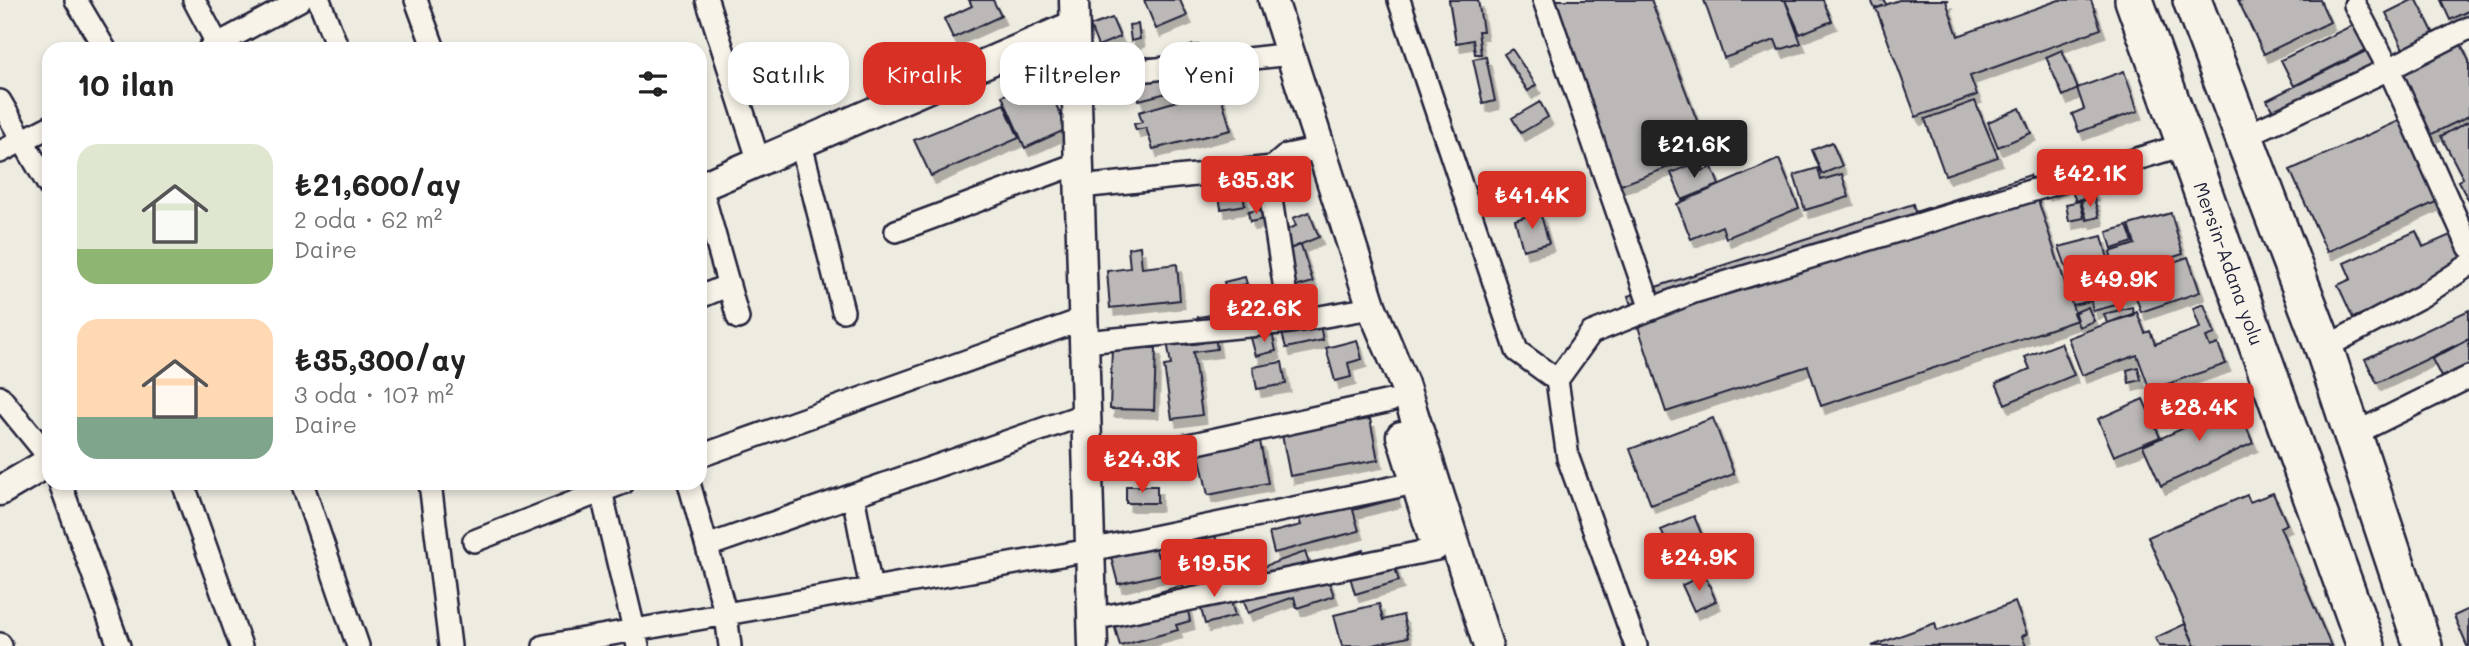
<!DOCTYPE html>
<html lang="tr">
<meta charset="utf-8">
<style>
:root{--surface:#fff;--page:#f2f2f2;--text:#222;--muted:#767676;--accent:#d93025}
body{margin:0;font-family:Mali,sans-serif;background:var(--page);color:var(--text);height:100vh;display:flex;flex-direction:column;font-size:26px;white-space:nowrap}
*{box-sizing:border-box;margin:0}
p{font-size:23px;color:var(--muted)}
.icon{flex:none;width:38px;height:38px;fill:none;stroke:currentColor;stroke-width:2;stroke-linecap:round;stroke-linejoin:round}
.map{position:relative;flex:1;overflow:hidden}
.drawer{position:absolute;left:42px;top:42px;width:665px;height:448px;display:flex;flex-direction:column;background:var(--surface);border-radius:21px;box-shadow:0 4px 10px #0003}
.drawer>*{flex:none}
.hud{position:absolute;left:728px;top:42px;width:665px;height:63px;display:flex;gap:14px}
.price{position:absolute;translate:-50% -60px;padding:0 16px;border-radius:7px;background:var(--accent);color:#fff;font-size:23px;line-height:46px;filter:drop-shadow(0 2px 4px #0008)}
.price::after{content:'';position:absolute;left:50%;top:42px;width:21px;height:16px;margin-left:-10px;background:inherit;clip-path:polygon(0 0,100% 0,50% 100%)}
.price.active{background:#222;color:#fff}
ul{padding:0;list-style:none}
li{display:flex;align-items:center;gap:21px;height:175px;padding:0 35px}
li span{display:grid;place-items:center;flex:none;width:196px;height:140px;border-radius:21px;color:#555}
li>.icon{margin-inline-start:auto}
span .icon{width:84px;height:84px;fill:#fffc;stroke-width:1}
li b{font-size:30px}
h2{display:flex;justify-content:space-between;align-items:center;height:84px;padding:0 35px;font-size:30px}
.pill{padding:0 24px;border-radius:21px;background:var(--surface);box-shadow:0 4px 10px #0003;font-size:24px;line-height:63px}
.pill.active{background:var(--accent);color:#fff}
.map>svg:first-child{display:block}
.building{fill:#bbb8b7;stroke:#22223b;stroke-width:2;filter:url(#shadow)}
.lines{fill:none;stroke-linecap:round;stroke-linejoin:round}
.street-casing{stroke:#22223b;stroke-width:26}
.secondary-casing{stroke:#22223b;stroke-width:33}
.highway-casing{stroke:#22223b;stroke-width:42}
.street{stroke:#f7f3e8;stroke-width:21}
.secondary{stroke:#f7f3e8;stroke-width:28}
.highway{stroke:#f7f3e8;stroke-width:37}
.labels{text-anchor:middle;stroke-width:5;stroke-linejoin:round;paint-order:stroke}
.street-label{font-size:19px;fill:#22223b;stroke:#f7f3e8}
</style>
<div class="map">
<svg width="2469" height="646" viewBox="0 0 2469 646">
<defs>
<filter id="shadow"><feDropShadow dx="4.5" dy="8" stdDeviation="0" flood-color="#0004"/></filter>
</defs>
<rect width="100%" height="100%" fill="#eeebe1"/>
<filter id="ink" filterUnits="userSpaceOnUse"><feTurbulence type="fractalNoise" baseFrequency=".0143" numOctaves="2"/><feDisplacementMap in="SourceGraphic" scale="14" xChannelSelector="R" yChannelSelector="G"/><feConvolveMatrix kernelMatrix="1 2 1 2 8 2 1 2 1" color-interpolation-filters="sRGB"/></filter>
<g filter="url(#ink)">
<path class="building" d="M969,0h24l8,16 -48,22 -9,-19 28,-13z
M1144,0h36l7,16 -31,13z
M1449,0h29l5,31h-5l3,23h-6l-2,-14 -17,3z
M1551,0h100l58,152 -88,33z
M1704,0h81l16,43 -22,7 -4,-10 -51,18z
M1785,0h38l9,21 -32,13z
M1871,0h13l2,5 -11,4z
M1899,0h50l-3,1 12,35 101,-36h32l10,29 -131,47 7,19 -61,22 -40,-109z
M2238,0h82l10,22 -66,32z
M2412,0h5l17,34 -31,15 -17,-36z
M2441,0h28v11l-19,9z
M1112,18l8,19 -22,9 -8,-20z
M2357,23l13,25 -76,38 -13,-26z
M1138,24l2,15 -9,2 -2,-16z
M2461,44l8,17v55l-39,19 -30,-61z
M1193,45l35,1 -18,12 5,7 -1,13 -21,4 -8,-11 -12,9 2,11 -36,9 -4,-19 -16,-15 19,-10 38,4 9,-6h-14z
M1512,49l24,36 -8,6 -24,-37z
M2062,50l16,39 -15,7 -17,-39z
M2368,50l8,16 -101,50 -8,-16z
M1486,57l9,44 -12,3 -10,-45z
M2124,71l14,40 -59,21 -7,-18 12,-5 -7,-21z
M1044,78l23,51 -42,19 -23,-52z
M1219,89l12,41 -78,19 -7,-21 -10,2 -2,-6 8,-2 -3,-10z
M1975,101l23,56 -53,18 -20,-56z
M1540,102l8,15 -27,16 -9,-15z
M1004,104l15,34 -88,38 -17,-36z
M2020,108l11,25 -33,14 -10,-25z
M2401,120l37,81 -111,51 -37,-82z
M2469,121v80l-11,-20 5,-3 -22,-42z
M1832,142l10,24 -20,8 -10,-24z
M1779,159l20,49 -73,30 -4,-12 -31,13 -14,-35z
M1698,162l4,9 10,-4 7,18 -37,15 -11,-27z
M1202,165l25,13 1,12 -24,2z
M2063,165l7,18 -24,10 -7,-19z
M1818,168l3,12 21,-6 7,23 -44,13 -11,-35z
M2084,171l10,23 -18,7 -10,-23z
M2030,175l47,145 -256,86 -13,-40 -142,46 -38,-116 285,-92 2,8z
M1242,191l3,14 -24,4 -2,-14z
M2094,198l5,19 -12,3 -6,-19z
M2080,201l4,17 -15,3 -3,-17z
M1262,209l2,10 -14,3 -2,-10z
M1309,212l10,25 -37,15 -7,-18 21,-8 -3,-8z
M1540,212l9,31 -26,7 -8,-30z
M2171,213l12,41 -67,21 -6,-23 25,-8 -6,-19z
M2127,226l6,16 -21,7 -5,-17z
M2416,231l7,16 32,-14 14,34 -116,51 -15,-33 13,-6 -7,-16z
M2102,236l18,68 -27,7 -2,-10 -19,4 -5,-20 5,-1 -13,-37z
M1301,245l12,37 -18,5 -17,-34z
M1140,246l2,22 35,-4 3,36 -70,8 -3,-37 23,-3 -2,-20z
M2188,257l12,35 -59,20 -5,-15 20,-7 -6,-20z
M2143,266l7,22 -18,6 -7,-22z
M1245,277l2,7 -21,5 -2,-7z
M2122,279l8,15 -8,4 -8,-14z
M2204,304l11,30 -9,3 4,10 8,-3 8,20 -76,26 -13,-35 -55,20 -14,-37 69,-26 8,21 5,-2 5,13 45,-16 -7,-20z
M1323,305l3,14 -7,2 4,19 -37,8 -9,-33z
M2088,307l6,14 -15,6 -6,-14z
M2132,307l2,8 -27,8 -3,-9z
M2469,310v29l-92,44 -12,-24z
M1212,315l5,34 -24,3 9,63 -30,4 -8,-53 7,-1 -4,-24 19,-2 1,6 15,-2 -4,-26z
M1272,332l4,19 -20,5 -5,-18z
M2469,339v25l-28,13 -9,-18z
M1357,340l5,19 -14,4 3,14 -16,4 -9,-33z
M2061,343l13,32 -69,29 -9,-21 34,-14 -5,-12z
M1112,347l44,1 -2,62 -44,-1z
M1282,362l4,22 -29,5 -4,-22z
M2138,367l3,13 -12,3 -2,-13z
M2143,399l17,38 -46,19 -16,-37z
M2235,400l18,43 -92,43 -18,-40 50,-22 -2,-5z
M1356,409l2,12 12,-2 8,41 -88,16 -8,-41 20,-4 -2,-9z
M1713,418l21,56 -83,31 -21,-56z
M1260,441l8,42 -60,12 -9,-41z
M1126,486h31v17h-31z
M1393,487l3,12 -43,11 6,21 -85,22 -5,-20 32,-8 -4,-13z
M2273,493l14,31 -7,3 51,119h-136l-47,-109 99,-42 3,7z
M1694,516l13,31 -33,14 -13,-31z
M1214,532l9,30 -25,6 -9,-29z
M1155,546l3,11 16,-4 5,17 -61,14 -7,-27z
M1363,550l7,23 22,-15 7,23 -44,13 -11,-38z
M1305,552l5,14 12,-4 12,34 -37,12 -3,-11 -46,16 -12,-37z
M1224,575l11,41 -30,8 -11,-42z
M1705,575l11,26 -22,10 -12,-26z
M1183,585l7,36 -14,4 2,5 -58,16 -8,-29 34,-9 -3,-11z
M2015,602l12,32 -5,2 4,10h-154l63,-23 2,8z
M1379,604l4,16 20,-5 5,22 -39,9h-27l-8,-31z
M2469,609v37h-2l-13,-30z
M2185,624l10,22h-36l-4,-8z"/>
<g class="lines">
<g class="street-casing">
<path id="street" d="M76,0l29,49
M194,0l26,49
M319,0l19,49
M416,0l18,49
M707,0l52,162
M1399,0l118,351 40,29
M1544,0l107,309
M2355,5l34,64 80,178
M209,49l91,-49
M1076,78l215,-24
M0,101l49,85
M2245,136l144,-67 80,-41
M801,144l42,167
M0,152l49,-25
M1273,167l-2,32 19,123
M701,187l37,131
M1080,187l193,-20 14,-12 34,-7
M896,231l183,-68
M700,297l29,-12
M1085,342l205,-20 82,-14
M2324,348l98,-52 47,-31
M0,397l49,60
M2354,434l115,-57
M700,456l384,-137
M1088,467l302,-66
M60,483l59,163
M183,483l58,163
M302,483l56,163
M430,483l20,163
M689,483l37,132 4,31
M601,491l37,155
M853,495l18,94
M474,541l149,-58
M707,546l382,-133
M1093,619l344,-70
M0,644l1,2
M544,646l546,-96 325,-67
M1636,646l-68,-188 -11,-78 34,-47 103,-41 493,-148"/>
</g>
<g class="secondary-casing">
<path id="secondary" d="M1074,0l19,646
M1273,0l99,308 32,76 84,262
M700,187l374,-162
M1401,436l31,99
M0,491l49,-29"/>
</g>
<g class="highway-casing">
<g id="highway">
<path id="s1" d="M2134,0l232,646"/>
<path d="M2192,0l132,348 99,298"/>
</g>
</g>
<use href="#street" class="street"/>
<use href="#secondary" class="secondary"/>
<use href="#highway" class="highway"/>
</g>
</g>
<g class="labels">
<g class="street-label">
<text dy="7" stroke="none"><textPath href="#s1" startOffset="280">Mersin-Adana yolu</textPath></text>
</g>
</g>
</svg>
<b class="price active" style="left:1694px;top:180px">₺21.6K</b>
<b class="price" style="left:2090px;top:209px">₺42.1K</b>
<b class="price" style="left:1256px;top:216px">₺35.3K</b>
<b class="price" style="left:1532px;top:231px">₺41.4K</b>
<b class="price" style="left:2119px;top:315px">₺49.9K</b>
<b class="price" style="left:1264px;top:344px">₺22.6K</b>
<b class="price" style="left:2199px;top:443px">₺28.4K</b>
<b class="price" style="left:1142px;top:495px">₺24.3K</b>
<b class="price" style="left:1699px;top:593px">₺24.9K</b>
<b class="price" style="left:1214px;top:599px">₺19.5K</b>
<div class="hud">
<a class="pill">Satılık</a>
<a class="pill active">Kiralık</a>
<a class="pill">Filtreler</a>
<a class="pill">Yeni</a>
</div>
<section class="drawer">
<h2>10 ilan<svg class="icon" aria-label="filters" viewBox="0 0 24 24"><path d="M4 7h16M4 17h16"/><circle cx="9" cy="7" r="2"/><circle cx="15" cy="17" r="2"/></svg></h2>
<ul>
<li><span style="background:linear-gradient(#dfe7d0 75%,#8fb573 0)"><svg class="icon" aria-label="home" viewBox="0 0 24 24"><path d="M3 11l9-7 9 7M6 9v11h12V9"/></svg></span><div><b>₺21,600/ay</b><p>2 oda · 62 m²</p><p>Daire</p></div></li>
<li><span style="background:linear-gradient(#ffd9b3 70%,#7fa58c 0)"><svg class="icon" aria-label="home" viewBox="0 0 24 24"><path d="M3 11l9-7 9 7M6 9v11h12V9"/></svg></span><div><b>₺35,300/ay</b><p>3 oda · 107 m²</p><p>Daire</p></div></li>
</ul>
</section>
</div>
